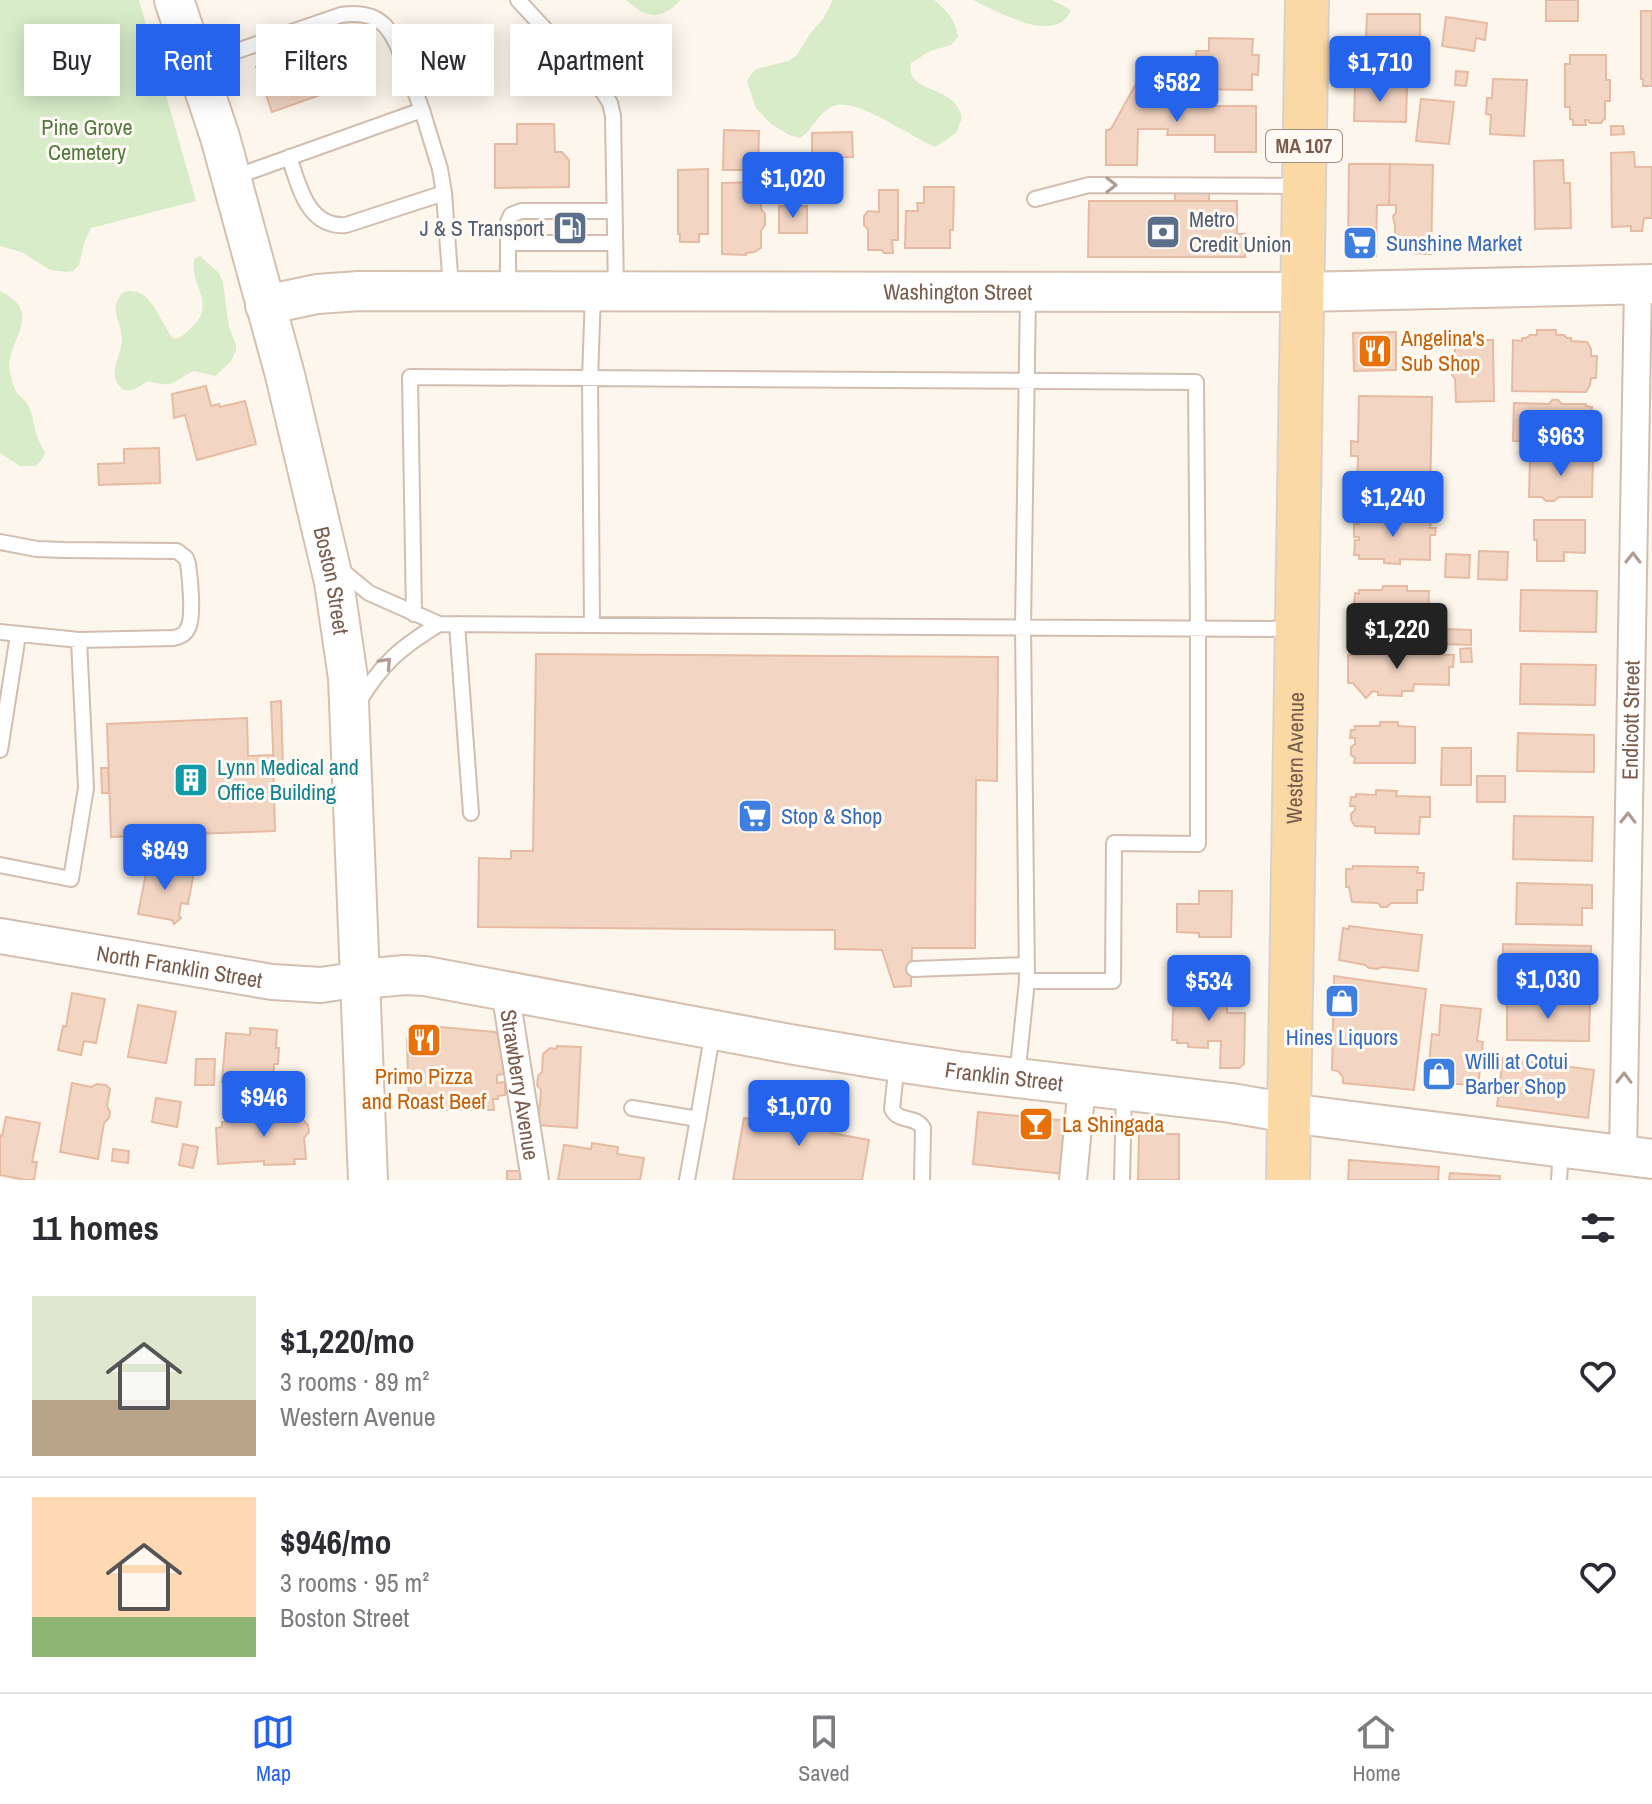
<!DOCTYPE html>
<meta charset="utf-8">
<style>
:root{--surface:#fff;--page:#f2f2f3;--text:#2b2b33;--muted:#7c7c81;--line:#e1e1e2;--accent:#2563eb}
body{margin:0;font-family:"Archivo Narrow",sans-serif;background:var(--page);color:var(--text);height:100vh;display:flex;flex-direction:column;font-size:30px;white-space:nowrap}
*{box-sizing:border-box;margin:0}
p{font-size:26px;color:var(--muted)}
.icon{flex:none;width:44px;height:44px;fill:none;stroke:currentColor;stroke-width:2;stroke-linecap:round;stroke-linejoin:round}
.map{position:relative;height:1180px;overflow:hidden}
.details{display:flex;flex-direction:column;background:var(--surface);flex:1}
.details>*{flex:none}
.hud{position:absolute;left:24px;top:24px;width:800px;height:72px;display:flex;gap:16px}
.price{position:absolute;translate:-50% -68px;padding:0 18px;border-radius:8px;background:var(--accent);color:#fff;font-size:26px;line-height:52px;filter:drop-shadow(0 2px 4px #0008)}
.price::after{content:'';position:absolute;left:50%;top:48px;width:24px;height:18px;margin-left:-12px;background:inherit;clip-path:polygon(0 0,100% 0,50% 100%)}
.price.on{background:#222;color:#fff}
ul{padding:0;list-style:none}
li{display:flex;align-items:center;gap:24px;height:200px;padding:0 32px}
li+li{border-top:2px solid var(--line)}
li span{display:grid;place-items:center;flex:none;width:224px;height:160px;border-radius:0px;color:#555}
li>.icon{margin-inline-start:auto}
span .icon{width:96px;height:96px;fill:#fffc;stroke-width:1}
li b{font-size:34px}
h2{display:flex;justify-content:space-between;align-items:center;height:96px;padding:0 32px;font-size:34px}
.pill{padding:0 28px;border-radius:0px;background:var(--surface);box-shadow:0 4px 20px #0003;font-size:28px;line-height:72px}
.pill.on{background:var(--accent);color:#fff}
.tabs{display:flex;justify-content:space-around;align-items:center;height:112px;border-top:2px solid var(--line);background:var(--surface);font-size:22px;color:var(--muted)}
.tabs a{display:grid;justify-items:center;gap:4px}
.tabs .on{color:var(--accent)}
.map>svg:first-child{display:block}
.green{fill:#d8ecc9}
.building{fill:#f3d5c3;stroke:#e6bba3;stroke-width:2}
.lines{fill:none;stroke-linecap:round;stroke-linejoin:round}
.service-casing{stroke:#d1beb0;stroke-width:18}
.minor-casing{stroke:#d1beb0;stroke-width:30}
.tertiary-casing{stroke:#d1beb0;stroke-width:38}
.secondary-casing{stroke:#d6c0b0;stroke-width:42}
.primary-casing{stroke:#dad1cd;stroke-width:46}
.service{stroke:#fff;stroke-width:14}
.minor{stroke:#fff;stroke-width:26}
.tertiary{stroke:#fff;stroke-width:34}
.secondary{stroke:#fff;stroke-width:38}
.primary{stroke:#fbd9a5;stroke-width:42}
.oneway{stroke:#af9d94}
.labels{text-anchor:middle;stroke-width:6;stroke-linejoin:round;paint-order:stroke}
.shield{fill:#fffaf3;stroke:#a28b7f;stroke-width:2}
.shield-label{font-size:20px;font-weight:bold;fill:#7a5c4d}
.park-label{font-size:22px;fill:#537a41;stroke:#fffaf3}
.service-label{font-size:22px;fill:#4e5e75;stroke:#fffaf3;text-anchor:start}
.shop-label{font-size:22px;fill:#366cbe;stroke:#fffaf3;text-anchor:start}
.street-label{font-size:22px;fill:#7a5c4d;stroke:#fffaf3}
.food-label{font-size:22px;fill:#c56008;stroke:#fffaf3;text-anchor:start}
.culture-label{font-size:22px;fill:#0d838f;stroke:#fffaf3;text-anchor:start}
</style>
<div class="map">
<svg width="1652" height="1180" viewBox="0 0 1652 1180">
<rect width="100%" height="100%" fill="#fdf6ec"/>
<path class="green" d="M0,0h139l57,201 -105,27 -7,15 -5,22 -6,6 -7,1 -16,-2 -28,-18 -22,-6z
M626,0h55c-20,20 -33,20 -55,0z
M833,0h101c13,10 22,21 24,37l-7,8 -21,6 -19,12c-7,32 45,20 51,55l-6,15 -21,14c-22,-9 -75,-47 -98,-42 -18,4 -23,25 -37,33l-11,-3 -18,-11 -15,-16 -9,-26 2,-5 7,-8 32,-8 9,-6 12,-20 14,-16z
M973,0h79l19,10c-14,37 -76,0 -98,-10z
M200,256l19,17 4,10 6,44 7,18v6l-5,10 -16,15 -21,-5c-22,10 -19,18 -46,10 -8,5 -20,15 -28,6 -13,-13 2,-33 2,-48 0,-15 -12,-27 -3,-41 2,-4 5,-7 10,-7 25,-1 31,34 45,48 8,-1 10,-5 16,-10 30,-26 -4,-47 5,-71z
M0,291c48,23 3,51 10,82 1,5 3,14 6,18 3,6 9,8 12,14 5,10 6,21 9,31 2,6 5,11 8,17l-2,5 -7,8h-16l-20,-13z"/>
<path class="building" d="M1546,0h32v21h-32z
M1641,11h11v75h-9v-7h-2z
M1367,14h53v26h-54z
M1446,17l41,6 -2,17 -9,-2 -2,13 -32,-5z
M350,33l16,46 -94,33 -16,-46 27,-10 -2,-4 26,-9 2,5z
M1209,38l44,1 -1,16h7l-1,20 -6,-1v16l-57,-1 1,-38h13z
M1570,55h36v25h4v21h-5v18l-2,1 -2,3h-11l-2,-3h-3l1,5h-13v-5l-3,-1v-12h-5v-43h5z
M1456,71l12,1 -2,14 -11,-1z
M1493,79l34,1 -3,56 -34,-2 1,-19 -5,-1 1,-16h5z
M1137,82h31l-1,24h89v46h-41v-17h-48l1,-6h-30l-1,36h-31v-35l5,-1z
M1355,86l52,1 -1,35 -52,-1z
M1421,99l33,3 -5,42 -33,-3z
M517,124h37l1,28h7l7,8v27l-74,1v-44h22z
M1611,126h12l1,8 -13,1z
M724,130l35,1 -1,39h-35z
M852,132l1,25 -41,1v-25z
M1634,152l1,15h17v51h-8l-2,13h-11v-5l-19,1 -1,-74z
M1563,160l1,23h6l1,45 -36,1 -1,-68z
M1349,164h41l-1,41h-12l-1,51 -20,-1 -8,-8z
M1390,164l43,1 -2,89 -21,-1 -1,-2h-9l-5,-4v-21l-2,-10 3,-3v-8h-7z
M708,169v65h-9v8h-19v-8h-2v-64z
M1175,181h34v20h-34z
M761,182v27l4,5v11l-4,6v17l-7,4 -8,1v2l-24,-1v-71z
M924,187h30l-1,43h-3v18h-45l1,-37h12l-1,-8h7z
M879,190h19v50h-6l1,13h-9l-2,-3h-14v-21l-4,-4v-9l4,-5 11,1z
M1089,201h148v33h8v23h-157z
M779,206h28v27h-28z
M1537,330h19v5h8l3,3h4v3l16,1 4,7v7h6l-1,22h-5l-1,7 -4,7 -74,-1 1,-51 9,1v-3h4l4,-3h7z
M1396,332v38l-42,1 -1,-38z
M1455,340h38l1,61 -38,1 -1,-23 -3,-4v-5l3,-4z
M206,386l5,20 8,-2 1,3 25,-6 11,43 -59,16 -12,-45 -11,3 -2,-24z
M1359,396l73,1 -2,104 -73,-1 1,-44h-7v-15l7,1z
M1552,400h6l4,4h24v2l6,1 -1,11h-5l-1,24 -72,-1 1,-38 35,1z
M159,448l1,35 -61,2 -1,-21 26,-1v-14z
M1530,458l63,1 -1,38h-33l-5,4h-8l-4,-4h-13z
M1370,516h35l-1,6h27l-1,6h6l-1,7h-5v25l-30,-1v5l-16,-1v-4h-25v-4h-5l1,-15h4v-3h-5v-13h5v-2h12z
M1534,520h51v33l-21,-1v9h-27v-21h-3z
M1479,551l29,1 -1,28 -29,-1z
M1446,554l24,1 -1,23 -24,-1z
M1383,586h24v5h22l-1,29h-28v10l-23,-1v-4h-19l1,-5 -4,-4v-6l4,-6h-5l1,-11 4,1v-4h23z
M1521,590l76,1 -1,41 -76,-1z
M1443,629l28,1v15l-28,-1z
M1471,648l1,14h-11l-1,-13z
M1385,649h24v4l45,2 -1,12h-4v18l-35,-1 -1,7h-11v5l-24,-1v-3l-5,-1 -7,7 -13,-15h-5v-28l37,-2z
M536,654l462,3 -1,124 -21,-1 -1,168h-63l-1,38 -17,1 -12,-37 -47,-1v-19l-357,-3 1,-69 32,1v-8h22z
M1521,664l75,1 -1,40 -75,-1z
M281,701l2,69 -9,1 -3,-69z
M247,718l1,38 25,-1 2,76 -164,6 -4,-113z
M1380,722h18v4l17,1v36h-61l1,-5 -4,-3v-8l4,-3v-6h-5l1,-8h4v-4h25z
M1518,733l76,2v37l-77,-1z
M1442,748h29v37h-30z
M101,768h7l1,25h-7z
M1477,776h28v26h-28z
M1376,790l21,1 -1,5 34,1v20h-10l-1,17 -44,-1v-6l-20,-1 -4,-6v-6l4,-4v-4h-5l1,-9h5v-3l20,1z
M1514,816l79,1 -1,44 -79,-2z
M148,863l46,8 -6,33 -7,-1 -2,13 2,2 -7,6 -2,-4 -34,-6z
M1353,866l65,1 -1,6h7l-1,17h-6v13h-26l-4,4h-6l-3,-4 -26,-1 -3,-15h-3v-18h7z
M1517,883l75,2v23h-10v17l-66,-1z
M1199,891h33l-1,46h-32v-4l-22,-1v-28h22z
M1349,926l73,9 -4,36 -36,-4 -5,2 -8,-1 -4,-3 -26,-5 4,-32 6,1z
M1503,944l88,2 -1,41 -88,-1z
M1334,976l92,13 -12,101 -71,-7v-6l-5,-6 -6,-1z
M1188,978h8l-1,7 19,1v7h13v20h18l-1,51 -5,4h-19l1,-27h-13v7l-20,-1v-4h-11v-3h-5l2,-49h7v-7l7,1z
M72,993l33,6 -9,44 -12,-2 -3,14 -23,-5 5,-24 3,1z
M1507,1001l83,2 -1,38 -82,-1z
M138,1005l38,7 -10,51 -38,-6z
M1441,1005l40,4 -4,32 6,1 -5,44 -51,-5 5,-47 7,1z
M417,1025l78,7 3,4 6,38 -7,1v8l8,-1v13l-7,1v3h-5l1,11h-85l-2,-70 3,-9z
M250,1028l27,2 -1,18h3l-1,16h-4l-1,17 -24,-2 -1,5 -26,-2 4,-49 24,2z
M557,1046l24,1 -4,81 -39,-3 3,-35 -4,-5 1,-9 4,-4 1,-18 7,-6 6,1z
M1503,1058l91,12 -6,48 -91,-12z
M196,1059h19l-1,26h-19z
M72,1083l19,4 6,-3 9,1 4,4 -3,17 3,6 -1,6 -5,5 -6,36 -38,-7z
M156,1098l25,4 -4,25 -25,-5z
M788,1099l48,8 -5,26 38,7 -7,40h-129l11,-62 39,7z
M303,1108v12l5,5 1,7 -5,6 2,21h-12l1,5 -31,1v-4l-46,3 -2,-36 6,-1v-5l47,-2v-4l6,-1v-6z
M978,1112l91,9 -5,53 -91,-10z
M6,1117l34,6 -8,39h5l-3,18h-9l-25,-5v-40l2,1z
M1139,1134h40v46h-41z
M592,1143l26,4 -1,7 27,4 -4,22h-82l6,-35 27,4z
M183,1144l15,3 -5,21 -14,-3z
M113,1149l16,2 -1,12 -16,-2z
M1349,1160l90,7 -1,13h-90z
M507,1171h13v9h-13z
M1450,1173l50,3v4h-51z"/>
<g class="lines">
<g class="service-casing">
<path id="service" d="M518,0l85,92 7,11 3,13 3,174
M199,64l142,-49c39,-6 51,13 63,47 6,16 12,32 18,48
M289,157c10,28 18,71 57,68l98,-32
M232,178l190,-68 18,59 4,24 7,95
M1035,199l54,-14 212,1
M508,243h107
M508,290v-68l3,-7 10,-4h93
M0,542l37,7 26,1 114,1 9,7 2,6c2,13 6,53 0,64 -3,7 -8,9 -15,10l-94,2 -79,-8
M340,569l29,24 70,31 853,5
M414,614l-4,-237 786,5 2,246v216l-84,-1 -1,138h-86
M457,624l14,189
M592,625l-2,-246 3,-86
M358,703c24,-40 42,-55 81,-79
M0,750l18,-115
M0,865l71,14 15,-91 -7,-148
M914,969l112,-4
M897,1062l-5,47c7,14 23,6 31,19l-1,52
M1017,1077l10,-96 -4,-354 5,-333
M632,1108l66,11 15,-89
M687,1180l11,-61
M1122,1180l2,-86
M1559,1180l2,-31"/>
</g>
<g class="minor-casing">
<g id="minor">
<path id="s1" d="M505,990l30,190"/>
<path id="s2" d="M1623,1156l15,-871"/>
<path d="M1073,1180l9,-95"/>
</g>
</g>
<g class="tertiary-casing">
<g id="tertiary">
<path id="s3" d="M0,936l272,46 49,3 40,-6"/>
</g>
</g>
<g class="secondary-casing">
<g id="secondary">
<path id="s4" d="M174,0l46,137 65,238 49,207 14,96 20,502"/>
<path id="s5" d="M265,305l52,-11 42,-3 943,1 350,-8"/>
<path id="s6" d="M361,979l44,-4 20,1 370,69 102,17 61,9 273,32 58,10 363,46"/>
</g>
</g>
<g class="primary-casing">
<g id="primary">
<path id="s7" d="M1288,1180l19,-1180"/>
</g>
</g>
<use href="#service" class="service"/>
<use href="#minor" class="minor"/>
<use href="#tertiary" class="tertiary"/>
<use href="#secondary" class="secondary"/>
<use href="#primary" class="primary"/>
</g>
<defs><path id="oneway-chevron" d="M-2-3.5L2.5 0L-2 3.5" fill="none" stroke-width="1.6" stroke-linecap="round" stroke-linejoin="round" transform="scale(2)"/></defs>
<g class="oneway">
<use href="#oneway-chevron" transform="translate(1111 185)"/>
<use href="#oneway-chevron" transform="translate(1633 558) rotate(-89)"/>
<use href="#oneway-chevron" transform="translate(386 663) rotate(-47)"/>
<use href="#oneway-chevron" transform="translate(1628 818) rotate(-89)"/>
<use href="#oneway-chevron" transform="translate(1624 1078) rotate(-89)"/>
</g>
<defs>
<g id="fuel-square" transform="scale(1.8)"><rect x="-9" y="-9" width="18" height="18" rx="4" fill="#5c6f8a" stroke="#fffaf3"/><path d="M-5.5-6h7V0h2V4h1.3V-2.5L3-4.5l.8-.8L6-3V5H2.5V1h-1V6h-7ZM-4.2-4.7v3.2H.2V-4.7Z" fill="#fff"/></g>
<g id="bank-square" transform="scale(1.8)"><rect x="-9" y="-9" width="18" height="18" rx="4" fill="#5c6f8a" stroke="#fffaf3"/><path d="M-6-4H6V4H-6ZM0-2.3a2.3 2.3 0 1 0 0 4.6a2.3 2.3 0 1 0 0-4.6Z" fill="#fff"/></g>
<g id="supermarket-square" transform="scale(1.8)"><rect x="-9" y="-9" width="18" height="18" rx="4" fill="#3f7fe0" stroke="#fffaf3"/><path d="M-6-5.5h2.5l.6 2H6L4.5 2H-2.5L-4.4-4H-6ZM-1.5 3.2a1.3 1.3 0 1 0 .1 0ZM3 3.2a1.3 1.3 0 1 0 .1 0Z" fill="#fff"/></g>
<g id="restaurant-square" transform="scale(1.8)"><rect x="-9" y="-9" width="18" height="18" rx="4" fill="#e8710a" stroke="#fffaf3"/><path d="M-5-6h1v4h1v-4h1v4h1v-4h1v5L-1.5 .5V6h-2V.5L-5-1ZM5-6V6H3V1.5H1.5Q1.5-4 5-6Z" fill="#fff"/></g>
<g id="building-square" transform="scale(1.8)"><rect x="-9" y="-9" width="18" height="18" rx="4" fill="#0f9aa8" stroke="#fffaf3"/><path d="M-4-6H4V6H1V3H-1V6H-4ZM-2.5-4.3h1.7v1.8h-1.7ZM.8-4.3h1.7v1.8H.8ZM-2.5-1h1.7V.8h-1.7ZM.8-1h1.7V.8H.8Z" fill="#fff"/></g>
<g id="shop-square" transform="scale(1.8)"><rect x="-9" y="-9" width="18" height="18" rx="4" fill="#3f7fe0" stroke="#fffaf3"/><path d="M-5-2.5h2.3a2.7 3.5 0 0 1 5.4 0H5L5.5 6h-11ZM-1.5-2.5h3a1.5 2.3 0 0 0-3 0Z" fill="#fff"/></g>
<g id="bar-square" transform="scale(1.8)"><rect x="-9" y="-9" width="18" height="18" rx="4" fill="#e8710a" stroke="#fffaf3"/><path d="M-6-5H6L.8 .8V4.5H3.5V6h-7V4.5H-.8V.8Z" fill="#fff"/></g>
</defs>
<g fill-rule="evenodd">
<use href="#fuel-square" x="570" y="228"/>
<use href="#bank-square" x="1163" y="232"/>
<use href="#supermarket-square" x="1360" y="243"/>
<use href="#restaurant-square" x="1375" y="351"/>
<use href="#building-square" x="191" y="780"/>
<use href="#supermarket-square" x="755" y="816"/>
<use href="#shop-square" x="1342" y="1001"/>
<use href="#restaurant-square" x="424" y="1040"/>
<use href="#shop-square" x="1439" y="1074"/>
<use href="#bar-square" x="1036" y="1124"/>
</g>
<g class="labels">
<rect class="shield" x="1266" y="130" width="76" height="32" rx="6"/>
<g class="shield-label">
<text x="1304" y="153">MA 107</text>
</g>
<g class="park-label">
<text x="87" y="135">Pine Grove<tspan x="87" dy="25">Cemetery</tspan></text>
</g>
<g class="service-label">
<text x="1189" y="227">Metro<tspan x="1189" dy="25">Credit Union</tspan></text>
<text x="544" y="236" text-anchor="end">J &amp; S Transport</text>
</g>
<g class="shop-label">
<text x="1386" y="251">Sunshine Market</text>
<text x="781" y="824">Stop &amp; Shop</text>
<text x="1342" y="1045" text-anchor="middle">Hines Liquors</text>
<text x="1465" y="1069">Willi at Cotui<tspan x="1465" dy="25">Barber Shop</tspan></text>
</g>
<g class="street-label">
<text dy="8" stroke="none"><textPath href="#s5" startOffset="694">Washington Street</textPath></text>
<text dy="8" stroke="none"><textPath href="#s4" startOffset="602">Boston Street</textPath></text>
<text dy="8" stroke="none"><textPath href="#s2" startOffset="436">Endicott Street</textPath></text>
<text dy="8" stroke="none"><textPath href="#s7" startOffset="422">Western Avenue</textPath></text>
<text dy="8" stroke="none"><textPath href="#s3" startOffset="182">North Franklin Street</textPath></text>
<text dy="8" stroke="none"><textPath href="#s6" startOffset="652">Franklin Street</textPath></text>
<text dy="8" stroke="none"><textPath href="#s1" startOffset="96">Strawberry Avenue</textPath></text>
</g>
<g class="food-label">
<text x="1401" y="346">Angelina's<tspan x="1401" dy="25">Sub Shop</tspan></text>
<text x="424" y="1084" text-anchor="middle">Primo Pizza<tspan x="424" dy="25">and Roast Beef</tspan></text>
<text x="1062" y="1132">La Shingada</text>
</g>
<g class="culture-label">
<text x="217" y="775">Lynn Medical and<tspan x="217" dy="25">Office Building</tspan></text>
</g>
</g>
</svg>
<b class="price" style="left:1380px;top:104px">$1,710</b>
<b class="price" style="left:1177px;top:124px">$582</b>
<b class="price" style="left:793px;top:220px">$1,020</b>
<b class="price" style="left:1561px;top:478px">$963</b>
<b class="price" style="left:1393px;top:539px">$1,240</b>
<b class="price on" style="left:1397px;top:671px">$1,220</b>
<b class="price" style="left:165px;top:892px">$849</b>
<b class="price" style="left:1548px;top:1021px">$1,030</b>
<b class="price" style="left:1209px;top:1023px">$534</b>
<b class="price" style="left:264px;top:1139px">$946</b>
<b class="price" style="left:799px;top:1148px">$1,070</b>
<div class="hud">
<a class="pill">Buy</a>
<a class="pill on">Rent</a>
<a class="pill">Filters</a>
<a class="pill">New</a>
<a class="pill">Apartment</a>
</div>
</div>
<section class="details">
<h2>11 homes<svg class="icon" aria-label="filters" viewBox="0 0 24 24"><path d="M4 7h16M4 17h16"/><circle cx="9" cy="7" r="2"/><circle cx="15" cy="17" r="2"/></svg></h2>
<ul>
<li><span style="background:linear-gradient(#dfe7d0 65%,#b9a48a 0)"><svg class="icon" aria-label="home" viewBox="0 0 24 24"><path d="M3 11l9-7 9 7M6 9v11h12V9"/></svg></span><div><b>$1,220/mo</b><p>3 rooms · 89 m²</p><p>Western Avenue</p></div><svg class="icon" aria-label="heart" viewBox="0 0 24 24"><path d="M12 20l-8-8c-3-5 5-10 8-4 3-6 11-1 8 4z"/></svg></li>
<li><span style="background:linear-gradient(#ffd9b3 75%,#8fb573 0)"><svg class="icon" aria-label="home" viewBox="0 0 24 24"><path d="M3 11l9-7 9 7M6 9v11h12V9"/></svg></span><div><b>$946/mo</b><p>3 rooms · 95 m²</p><p>Boston Street</p></div><svg class="icon" aria-label="heart" viewBox="0 0 24 24"><path d="M12 20l-8-8c-3-5 5-10 8-4 3-6 11-1 8 4z"/></svg></li>
</ul>
</section>
<nav class="tabs">
<a class="on"><svg class="icon" aria-label="map" viewBox="0 0 24 24"><path d="M3 6l6-2 6 2 6-2v14l-6 2-6-2-6 2zM9 4v14M15 6v14"/></svg>Map</a>
<a><svg class="icon" aria-label="saved" viewBox="0 0 24 24"><path d="M7 4h10v16l-5-4-5 4z"/></svg>Saved</a>
<a><svg class="icon" aria-label="home" viewBox="0 0 24 24"><path d="M3 11l9-7 9 7M6 9v11h12V9"/></svg>Home</a>
</nav>
